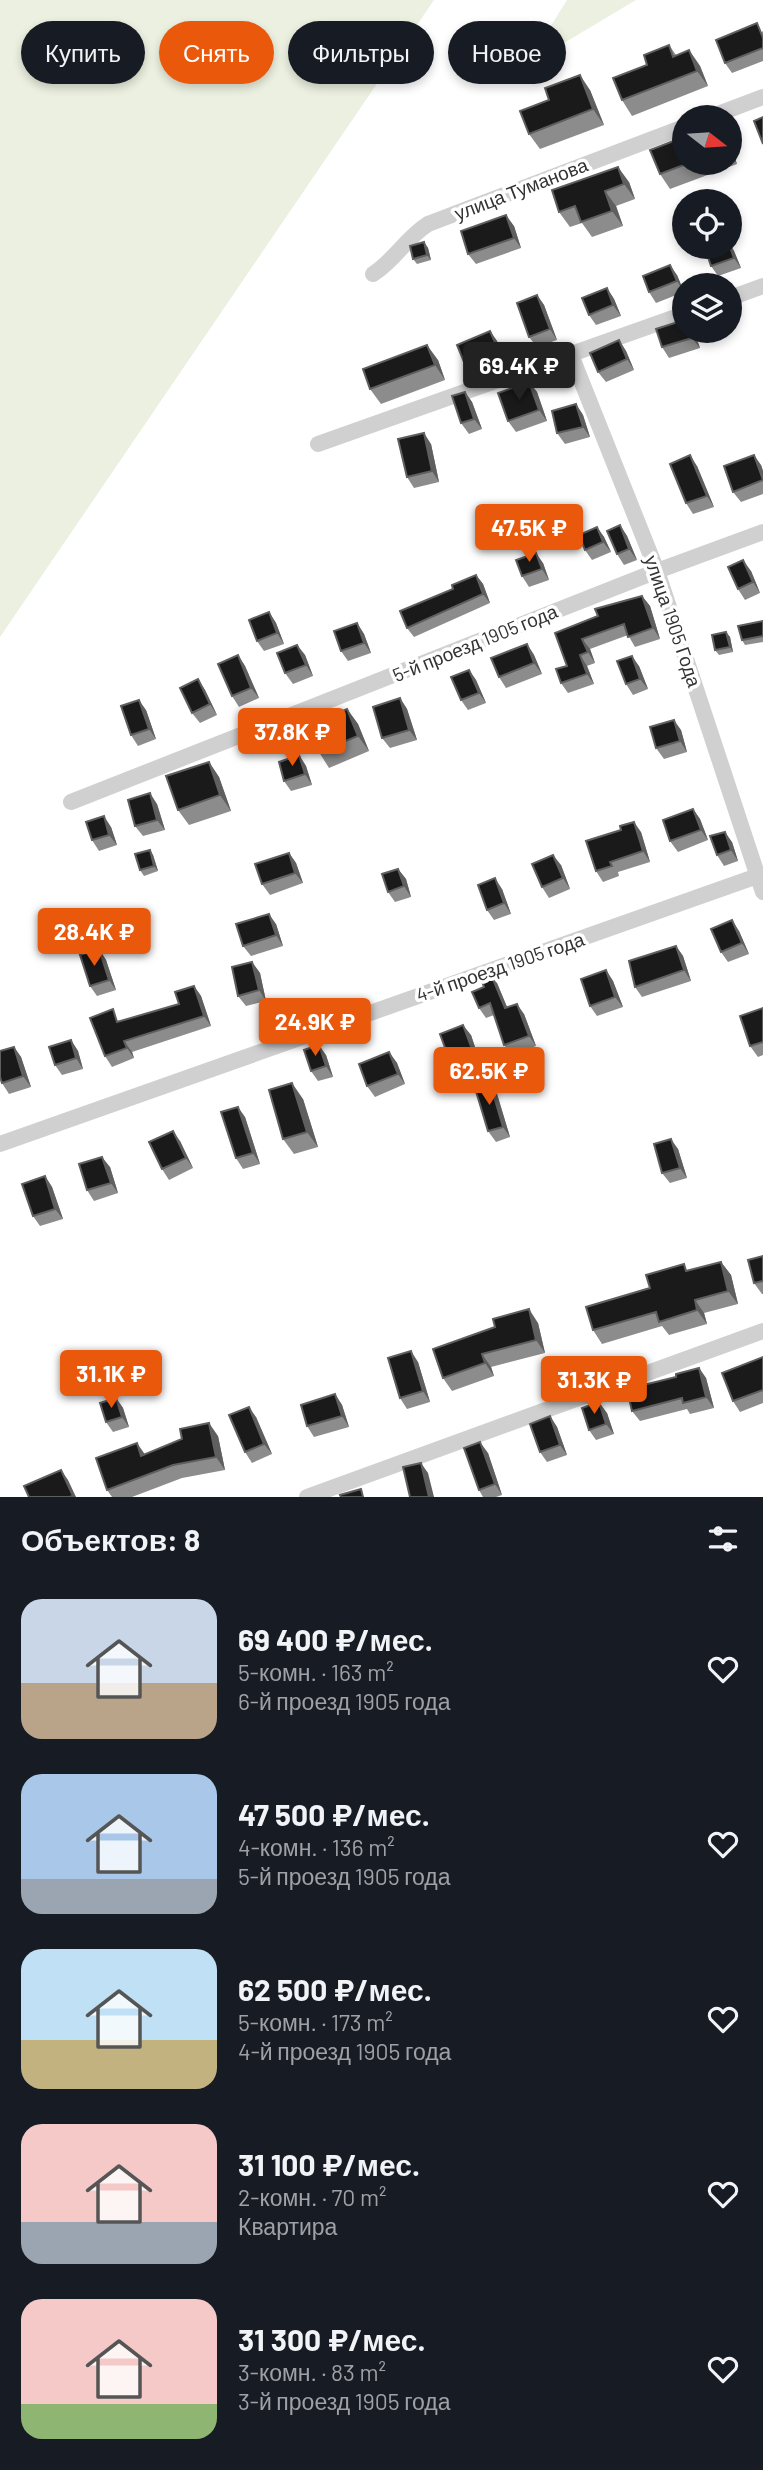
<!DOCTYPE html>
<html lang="ru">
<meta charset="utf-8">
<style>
:root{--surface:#171b24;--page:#20242c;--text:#f1f3f6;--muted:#9ea1a6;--accent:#ea580c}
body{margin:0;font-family:Barlow,sans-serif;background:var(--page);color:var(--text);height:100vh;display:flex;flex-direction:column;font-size:26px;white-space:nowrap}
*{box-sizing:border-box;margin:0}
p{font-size:23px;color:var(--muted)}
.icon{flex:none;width:38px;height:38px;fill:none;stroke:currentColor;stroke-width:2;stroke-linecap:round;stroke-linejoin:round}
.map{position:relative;height:1497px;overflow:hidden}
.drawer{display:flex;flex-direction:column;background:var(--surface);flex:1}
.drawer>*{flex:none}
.banner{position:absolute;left:21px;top:21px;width:721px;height:63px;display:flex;gap:14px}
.needle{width:46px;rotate:107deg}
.controls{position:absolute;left:672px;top:105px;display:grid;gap:14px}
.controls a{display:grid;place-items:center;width:70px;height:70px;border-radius:50%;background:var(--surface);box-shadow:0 4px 10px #0003;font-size:35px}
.price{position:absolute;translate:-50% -60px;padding:0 16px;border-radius:7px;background:var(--accent);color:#fff;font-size:23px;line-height:46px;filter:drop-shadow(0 2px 4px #0008)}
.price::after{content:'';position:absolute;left:50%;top:42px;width:21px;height:16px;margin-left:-10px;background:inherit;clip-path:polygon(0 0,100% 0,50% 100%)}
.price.current{background:#222;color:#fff}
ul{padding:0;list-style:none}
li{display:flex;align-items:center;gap:21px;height:175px;padding:0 21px}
li span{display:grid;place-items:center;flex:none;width:196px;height:140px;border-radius:21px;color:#555}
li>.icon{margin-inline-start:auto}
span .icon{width:84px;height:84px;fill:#fffc;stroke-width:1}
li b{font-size:30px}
h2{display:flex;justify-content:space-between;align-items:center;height:84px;padding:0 21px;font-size:30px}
.pill{padding:0 24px;border-radius:32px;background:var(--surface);box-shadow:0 4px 10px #0003;font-size:24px;line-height:63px}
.pill.current{background:var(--accent);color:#fff}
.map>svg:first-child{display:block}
.green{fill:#ebf0e0}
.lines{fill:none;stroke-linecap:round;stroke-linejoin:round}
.street{stroke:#d0d0d0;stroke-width:16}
.wall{fill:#8c8c8c}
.shaded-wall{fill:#5f5f5f}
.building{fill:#1a1a1a;stroke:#5f5f5f;stroke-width:2}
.labels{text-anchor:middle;stroke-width:7;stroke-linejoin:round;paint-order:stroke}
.street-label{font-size:19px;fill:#333;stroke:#fff}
</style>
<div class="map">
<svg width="763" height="1497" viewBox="0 0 763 1497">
<rect width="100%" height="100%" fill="#fff"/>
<path class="green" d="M0,0h434l-434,637z
M567,0h69l-72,43h-16l-1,-11z"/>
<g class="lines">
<path class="street" d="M710,117l53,-20
M373,274c22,-14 33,-36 55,-50l256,-97
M730,298l33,-12
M571,355l86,216 106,321
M318,444l366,-130
M71,802l586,-231 106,-39
M0,1144l763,-270
M307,1497l456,-166"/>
</g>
<path class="wall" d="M763,31v30l-31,12 -7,-10z
M669,45l7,10 13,-5 11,16 8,20 -76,30 -10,-16 25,-35z
M590,90l14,35 -64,24 -11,-15z
M730,146l7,18 -67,25 -10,-15 24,-11h46z
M629,182l6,17 -19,7 7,20 -31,11 -10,-14 -12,4 -11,-15 -7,-22z
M514,226l7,22 -45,16 -8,-10z
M424,242l4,6 3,12 -14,4 -4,-5z
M730,244l4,7 7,17 -23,8 -7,-10 19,-19z
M677,275l7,17 -28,11 -7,-11z
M607,288l7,11 7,17 -25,9 -7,-10z
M537,295l7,10 13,35 -20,7 -8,-10z
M490,331l7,10 8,17 -33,14 -8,-10z
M694,331l6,17 -31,10 -7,-11z
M619,340l7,11 8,19 -28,12 -8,-10z
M438,360l7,20 -64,24 -11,-15z
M529,382l8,10 10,29 -31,11 -8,-11z
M465,392l7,10 10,27 -13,5 -8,-11z
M576,404l7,11 7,22 -25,7 -8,-11z
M431,444l8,38 -25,6 -7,-11z
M761,465l2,6v23l-22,8 -8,-10z
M697,466l17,41 -21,7 -7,-11z
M620,525l7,11 10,24 -13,5 -7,-11z
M597,527l7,10 7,15 -19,8 -7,-10z
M543,563l6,17 -20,7 -7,-11z
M751,571l9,22 -15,7 -7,-11z
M476,575l7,9 7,19 -76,34 -7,-9 46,-39z
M642,596l8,10 10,33 -25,8 -7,-12 -38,14 5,14 -8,3 7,18 -26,9 -7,-10 6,-17 -12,-33 43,-17z
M269,612l7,11 8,21 -20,7 -7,-10z
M763,621v21l-18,3 -3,-5z
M357,623l7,11 7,19 -23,8 -7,-10z
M726,632l4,5 3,15 -14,3 -4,-5z
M527,644l7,11 8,19 -36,14 -7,-11z
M297,645l8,10 8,21 -20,8 -8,-11z
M238,655l7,11 14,32 -20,9 -7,-11z
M639,666l9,23 -15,6 -7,-11z
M469,670l7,10 10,23 -18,7 -7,-10z
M198,679l7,11 12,25 -17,8 -8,-10z
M400,698l7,11 10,31 -27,8 -8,-10z
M347,709l11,15 11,27 -40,17 -10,-16z
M146,710l10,29 -18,7 -7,-11z
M681,730l6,22 -23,7 -8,-11z
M299,755l7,11 6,19 -21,6 -7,-10z
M209,762l10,15 12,34 -42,14 -11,-15z
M157,804l8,26 -22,6 -8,-10z
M693,809l7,10 8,21 -30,12 -8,-11z
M111,827l6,18 -18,6 -7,-11z
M641,832l9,30 -32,10 1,4 -16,6 -7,-11z
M732,842l6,19 -14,5 -7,-11z
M150,850l3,5 5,16 -14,5 -4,-6z
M289,853l7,10 7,20 -33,12 -8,-11z
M561,865l9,24 -21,9 -7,-11z
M398,869l8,10 5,18 -16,5 -7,-10z
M502,889l9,25 -17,6 -7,-10z
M276,924l7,22 -32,10 -8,-10z
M739,931l10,23 -21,8 -7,-10z
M676,946l7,10 8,25 -49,16 -7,-10z
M99,949l7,11 10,30 -19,6 -7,-10z
M252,962l8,11 6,28 -20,5 -8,-10z
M606,970l7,11 10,26 -26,9 -7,-10z
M497,983l10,24 17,7 12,32 -24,9 -8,-10 -10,-30 -8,3 -7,-10z
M194,986l7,10 10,30 -79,26 2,6 -22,9 -7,-11 15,-35 59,-17z
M763,1008v47l-5,2 -8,-11z
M471,1035l12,36 -23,8 -7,-10z
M71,1040l7,11 5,18 -21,6 -7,-10z
M14,1047l7,10 10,30 -22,7 -7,-11z
M389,1052l8,11 8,21 -30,13 -8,-11z
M326,1055l7,22 -15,4 -7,-10z
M497,1094l13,43 -14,5 -8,-11z
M303,1099l15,48 -24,7 -11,-15z
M245,1117l15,47 -17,5 -7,-11z
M180,1141l13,27 -24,12 -7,-11z
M678,1149l9,29 -17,5 -8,-10z
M110,1167l8,26 -24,8 -7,-11z
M45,1176l7,11 11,32 -23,7 -7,-10z
M763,1256v38h-1l-8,-11z
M721,1262l10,13 7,29 -34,9 3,11 -38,11 -7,-9 -60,18 -9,-14 57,-42 38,-18z
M538,1323l7,30 -54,14 3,9 -42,15 -9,-13 -10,-29z
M763,1357v46l-23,9 -7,-11z
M418,1362l12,40 -23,7 -7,-11z
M699,1368l7,10 8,30 -24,6 -3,-5 -47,12 -8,-10 44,-34z
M335,1394l7,11 7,22 -35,10 -7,-11z
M116,1398l7,10 6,19 -16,5 -7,-10z
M607,1413l7,21 -18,6 -7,-10z
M550,1416l7,11 10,28 -20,7 -7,-10z
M256,1417l16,37 -20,9 -7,-11z
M218,1436l7,34 -43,8 -50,19h-20l-5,-7 38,-35z
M488,1453l14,42 -6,2h-13l-4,-7z"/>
<path class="shaded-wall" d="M689,50l11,16 8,20 -11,-15z
M580,75l10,15 14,35 -11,-16z
M730,146l7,18 -7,-10z
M618,167l11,15 6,17 -11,-15z
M605,191l11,15 7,20 -11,-15z
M506,215l8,11 7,22 -7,-10z
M424,242l4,6 3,12 -4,-5z
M730,244l4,7 7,17 -7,-10 -4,-11z
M670,265l7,10 7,17 -7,-11z
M607,288l7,11 7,17 -8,-11z
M537,295l7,10 13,35 -7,-11z
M490,331l7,10 8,17 -8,-11z
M690,331h4l6,17 -8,-10z
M619,340l7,11 8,19 -7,-11z
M427,345l11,15 7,20 -10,-15z
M529,382l8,10 10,29 -8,-11z
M465,392l7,10 10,27 -8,-10z
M576,404l7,11 7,22 -7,-10z
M424,433l7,11 8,38 -7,-11z
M690,455l7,11 17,41 -7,-11z
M754,455l7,10 2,6v9z
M620,525l7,11 10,24 -8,-11z
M597,527l7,10 7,15 -8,-10z
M536,553l7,10 6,17 -7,-11z
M743,560l8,11 9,22 -7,-11z
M476,575l7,9 7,19 -7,-9z
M642,596l8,10 10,33 -7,-11z
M269,612l7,11 8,21 -7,-11z
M357,623l7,11 7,19 -7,-10z
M726,632l4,5 3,15 -3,-5z
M582,639l8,10 5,14 -7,-11z
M527,644l7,11 8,19 -8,-11z
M297,645l8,10 8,21 -7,-11z
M238,655l7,11 14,32 -8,-10z
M580,655l7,11 7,18 -7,-10z
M632,656l7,10 9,23 -8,-10z
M469,670l7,10 10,23 -7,-10z
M198,679l7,11 12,25 -7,-11z
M400,698l7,11 10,31 -8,-10z
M139,700l7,10 10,29 -7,-10z
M347,709l11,15 11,27 -11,-15z
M674,720l7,10 6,22 -7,-11z
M299,755l7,11 6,19 -7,-11z
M209,762l10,15 12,34 -11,-16z
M150,793l7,11 8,26 -8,-10z
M693,809l7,10 8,21 -7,-10z
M104,816l7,11 6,18 -8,-10z
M634,822l7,10 9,30 -7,-11z
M725,832l7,10 6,19 -7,-11z
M150,850l3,5 5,16 -4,-5z
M289,853l7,10 7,20 -8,-10z
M553,855l8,10 9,24 -7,-11z
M398,869l8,10 5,18 -7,-11z
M495,878l7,11 9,25 -7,-11z
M269,914l7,10 7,22 -7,-11z
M732,920l7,11 10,23 -7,-11z
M676,946l7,10 8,25 -7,-11z
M99,949l7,11 10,30 -7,-10z
M252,962l8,11 6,28 -7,-11z
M606,970l7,11 10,26 -8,-10z
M490,972l7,11 15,36 -7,-11z
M194,986l7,10 10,30 -7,-10z
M517,1004l7,10 12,32 -7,-10z
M463,1025l8,10 12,36 -7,-11z
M71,1040l7,11 5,18 -7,-11z
M124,1041l8,11 2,6 -7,-10z
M319,1045l7,10 7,22 -7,-11z
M14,1047l7,10 10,30 -8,-11z
M389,1052l8,11 8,21 -7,-10z
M292,1083l11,16 15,48 -11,-15z
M490,1083l7,11 13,43 -7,-10z
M238,1107l7,10 15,47 -7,-11z
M173,1131l7,10 13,27 -7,-10z
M671,1139l7,10 9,29 -7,-10z
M102,1157l8,10 8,26 -7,-10z
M45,1176l7,11 11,32 -8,-10z
M721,1262l10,13 7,29 -10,-13z
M695,1300l9,13 3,11 -10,-14z
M529,1309l9,14 7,30 -9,-13z
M411,1351l7,11 12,40 -7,-11z
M482,1354l9,13 3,9 -9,-13z
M699,1368l7,10 8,30 -8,-11z
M335,1394l7,11 7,22 -7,-11z
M116,1398l7,10 6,19 -7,-10z
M599,1402l8,11 7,21 -8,-10z
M249,1407l7,10 16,37 -8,-10z
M550,1416l7,11 10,28 -7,-10z
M209,1423l9,13 7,34 -9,-13z
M480,1442l8,11 14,42 -7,-11z
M137,1443l9,13h-5z
M421,1463l7,10 6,24h-5z
M61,1470l7,10 8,17h-2l-1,-1z"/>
<path class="building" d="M757,23l6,15v10l-38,15 -9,-23z
M669,45l4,12 16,-7 8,21 -75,29 -9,-22 34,-13 -3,-10z
M580,75l13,34 -64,25 -9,-23 29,-11 -4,-12z
M763,117v27l-9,-23z
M684,137v26h5l-29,11 -10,-24z
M618,167l6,17 -19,7 7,20 -31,11 -6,-16 -16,6 -7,-22z
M506,215l8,23 -46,16 -7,-23z
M424,242l3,13 -14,4 -3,-13z
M709,247h21l4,11 -23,8 -6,-18z
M670,265l7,16 -28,11 -6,-16z
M607,288l6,17 -24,10 -7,-17z
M537,295l13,34 -21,8 -12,-34z
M684,320v11h6l2,7 -30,9 -6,-18z
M490,331l7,16 -33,15 -7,-17z
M619,340l8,19 -29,13 -8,-19z
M427,345l8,20 -65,24 -7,-20z
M529,382l10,28 -31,11 -10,-28z
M465,392l9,27 -13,4 -9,-27z
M576,404l7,23 -26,6 -5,-22z
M424,433l8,38 -25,6 -9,-38z
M690,455l17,41 -21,7 -16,-39z
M754,455l9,25 -30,12 -9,-26z
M620,525l9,24 -12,5 -10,-23z
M597,527l6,15 -18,8 -6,-15z
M536,553l6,16 -20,7 -6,-16z
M743,560l10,22 -15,7 -10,-22z
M476,575l7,19 -76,34 -7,-17 53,-22 -1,-4z
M642,596l11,32 -25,9 -4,-13 -42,15 6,13 -8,3 7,19 -26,9 -5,-14 11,-3 -12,-33 43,-17 -3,-7z
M269,612l8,21 -20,8 -8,-21z
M763,621v15l-21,4 -4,-14z
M357,623l7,20 -23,8 -7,-20z
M726,632l4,15 -15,3 -3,-15z
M527,644l7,19 -35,14 -8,-19z
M297,645l9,20 -21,8 -8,-20z
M238,655l13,33 -19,8 -14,-32z
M632,656l8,23 -14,5 -9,-23z
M469,670l10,23 -18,7 -10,-23z
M198,679l12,25 -18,9 -12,-25z
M400,698l9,32 -27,8 -9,-31z
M139,700l10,29 -18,6 -10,-29z
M347,709l11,27 -39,16 -12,-26z
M674,720l6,21 -24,7 -6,-21z
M299,755l6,19 -21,7 -5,-19z
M209,762l11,33 -42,15 -12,-34z
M150,793l7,27 -22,6 -7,-26z
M693,809l8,21 -31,11 -7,-21z
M104,816l5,19 -17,5 -6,-18z
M634,822l9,29 -33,11 2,4 -16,5 -10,-30 35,-11 -1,-4z
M725,832l6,18 -14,5 -7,-19z
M150,850l4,16 -14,4 -5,-16z
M289,853l6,20 -33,11 -7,-20z
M553,855l10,23 -21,9 -10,-23z
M398,869l6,17 -16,6 -6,-18z
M495,878l9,25 -17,7 -9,-25z
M269,914l7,21 -33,11 -7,-22z
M732,920l10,23 -21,9 -10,-23z
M676,946l8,24 -49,17 -6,-26z
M99,949l10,31 -19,6 -10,-31z
M252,962l7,28 -21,6 -6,-29z
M606,970l9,27 -25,9 -9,-27z
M490,972l15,36 12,-4 12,32 -25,9 -14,-42 -11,5 -7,-16 12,-5 -4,-11z
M194,986l10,30 -80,25 3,7 -22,8 -15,-38 23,-9 4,13 62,-18 -4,-12z
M763,1008v34l-13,4 -10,-30z
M463,1025l13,35 -23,9 -13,-35z
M71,1040l5,18 -21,7 -6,-18z
M319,1045l7,21 -15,5 -7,-21z
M14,1047l9,29 -21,7 -2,-6v-26z
M389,1052l9,22 -31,12 -8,-22z
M292,1083l15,49 -24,7 -14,-49z
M490,1083l13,44 -15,4 -13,-43z
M238,1107l15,46 -17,5 -15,-46z
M173,1131l13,27 -24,11 -13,-27z
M671,1139l9,29 -18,5 -8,-29z
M102,1157l9,26 -24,7 -8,-26z
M45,1176l10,33 -22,7 -11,-32z
M763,1256v25l-9,2 -6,-23z
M721,1262l7,29 -33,9 2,10 -38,12 -3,-10 -63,18 -7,-23 64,-19 -4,-13 38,-11 2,7z
M529,1309l7,31 -54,14 3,9 -42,15 -10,-29 62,-22 -2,-8z
M411,1351l12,40 -23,7 -12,-40z
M763,1357v33l-30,11 -11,-28z
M699,1368l7,29 -23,6 -1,-5 -50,13 -5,-22 49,-12v-3z
M335,1394l7,22 -35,10 -6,-21z
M116,1398l6,19 -16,5 -6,-19z
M599,1402l7,22 -17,6 -7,-22z
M249,1407l15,37 -19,8 -16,-37z
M550,1416l10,29 -20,7 -10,-28z
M209,1423l7,34 -43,8 -66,25 -11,-32 41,-15 4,13 41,-17 -2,-10z
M480,1442l15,42 -16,6 -15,-42z
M421,1463l8,34h-19l-7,-30z
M61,1470l12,26 -4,1h-40l-5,-11z
M361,1489l2,8h-22l-1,-2z"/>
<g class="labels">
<g class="street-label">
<text transform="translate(521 189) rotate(-21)" y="7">улица Туманова</text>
<text transform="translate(673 621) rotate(71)" y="7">улица 1905 Года</text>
<text transform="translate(475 643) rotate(-22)" y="7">5-й проезд 1905 года</text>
<text transform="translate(500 967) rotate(-19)" y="7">4-й проезд 1905 года</text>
</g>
</g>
</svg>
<div class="controls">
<a><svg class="needle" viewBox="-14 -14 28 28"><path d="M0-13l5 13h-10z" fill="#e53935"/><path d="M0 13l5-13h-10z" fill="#9ea1a6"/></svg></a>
<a><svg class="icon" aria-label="locate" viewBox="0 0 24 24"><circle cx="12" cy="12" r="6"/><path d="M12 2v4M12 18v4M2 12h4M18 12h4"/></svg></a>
<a><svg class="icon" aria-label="layers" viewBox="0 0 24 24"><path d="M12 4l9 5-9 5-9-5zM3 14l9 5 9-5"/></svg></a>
</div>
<b class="price current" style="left:519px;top:402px">69.4K ₽</b>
<b class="price" style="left:529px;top:564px">47.5K ₽</b>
<b class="price" style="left:292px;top:768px">37.8K ₽</b>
<b class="price" style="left:94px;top:968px">28.4K ₽</b>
<b class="price" style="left:315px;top:1058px">24.9K ₽</b>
<b class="price" style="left:489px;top:1107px">62.5K ₽</b>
<b class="price" style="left:111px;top:1410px">31.1K ₽</b>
<b class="price" style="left:594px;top:1416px">31.3K ₽</b>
<div class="banner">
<a class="pill">Купить</a>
<a class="pill current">Снять</a>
<a class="pill">Фильтры</a>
<a class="pill">Новое</a>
</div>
</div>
<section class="drawer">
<h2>Объектов: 8<svg class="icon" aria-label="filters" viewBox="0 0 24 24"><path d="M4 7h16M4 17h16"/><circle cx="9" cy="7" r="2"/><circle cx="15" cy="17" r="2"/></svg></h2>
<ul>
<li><span style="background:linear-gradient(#c9d6e8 60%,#b9a48a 0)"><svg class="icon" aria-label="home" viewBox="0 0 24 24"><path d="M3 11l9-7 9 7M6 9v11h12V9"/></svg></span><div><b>69 400 ₽/мес.</b><p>5-комн. · 163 m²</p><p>6-й проезд 1905 года</p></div><svg class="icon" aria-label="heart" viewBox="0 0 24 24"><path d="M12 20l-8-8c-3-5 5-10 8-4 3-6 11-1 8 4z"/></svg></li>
<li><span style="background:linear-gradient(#a9c7e8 75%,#9aa5b1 0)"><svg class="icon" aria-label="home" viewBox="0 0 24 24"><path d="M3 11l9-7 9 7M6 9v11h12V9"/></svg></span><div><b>47 500 ₽/мес.</b><p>4-комн. · 136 m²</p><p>5-й проезд 1905 года</p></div><svg class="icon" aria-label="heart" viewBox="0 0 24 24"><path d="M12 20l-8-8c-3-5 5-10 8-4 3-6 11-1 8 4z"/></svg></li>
<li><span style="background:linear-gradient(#bfe0f5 65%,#c2b280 0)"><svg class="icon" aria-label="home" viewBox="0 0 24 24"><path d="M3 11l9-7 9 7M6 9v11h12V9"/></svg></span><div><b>62 500 ₽/мес.</b><p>5-комн. · 173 m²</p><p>4-й проезд 1905 года</p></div><svg class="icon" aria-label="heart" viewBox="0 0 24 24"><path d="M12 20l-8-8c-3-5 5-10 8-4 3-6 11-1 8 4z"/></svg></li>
<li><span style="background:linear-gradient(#f6c9c9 70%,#9aa5b1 0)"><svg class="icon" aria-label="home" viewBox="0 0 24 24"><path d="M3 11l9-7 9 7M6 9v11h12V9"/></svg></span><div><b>31 100 ₽/мес.</b><p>2-комн. · 70 m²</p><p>Квартира</p></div><svg class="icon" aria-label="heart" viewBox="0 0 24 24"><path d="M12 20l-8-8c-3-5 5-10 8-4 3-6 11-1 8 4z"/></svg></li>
<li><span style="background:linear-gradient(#f6c9c9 75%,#8fb573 0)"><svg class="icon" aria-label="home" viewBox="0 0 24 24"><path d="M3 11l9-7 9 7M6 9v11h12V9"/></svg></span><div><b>31 300 ₽/мес.</b><p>3-комн. · 83 m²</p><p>3-й проезд 1905 года</p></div><svg class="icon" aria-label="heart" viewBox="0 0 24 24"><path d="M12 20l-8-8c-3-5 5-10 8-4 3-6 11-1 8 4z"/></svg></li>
</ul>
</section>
